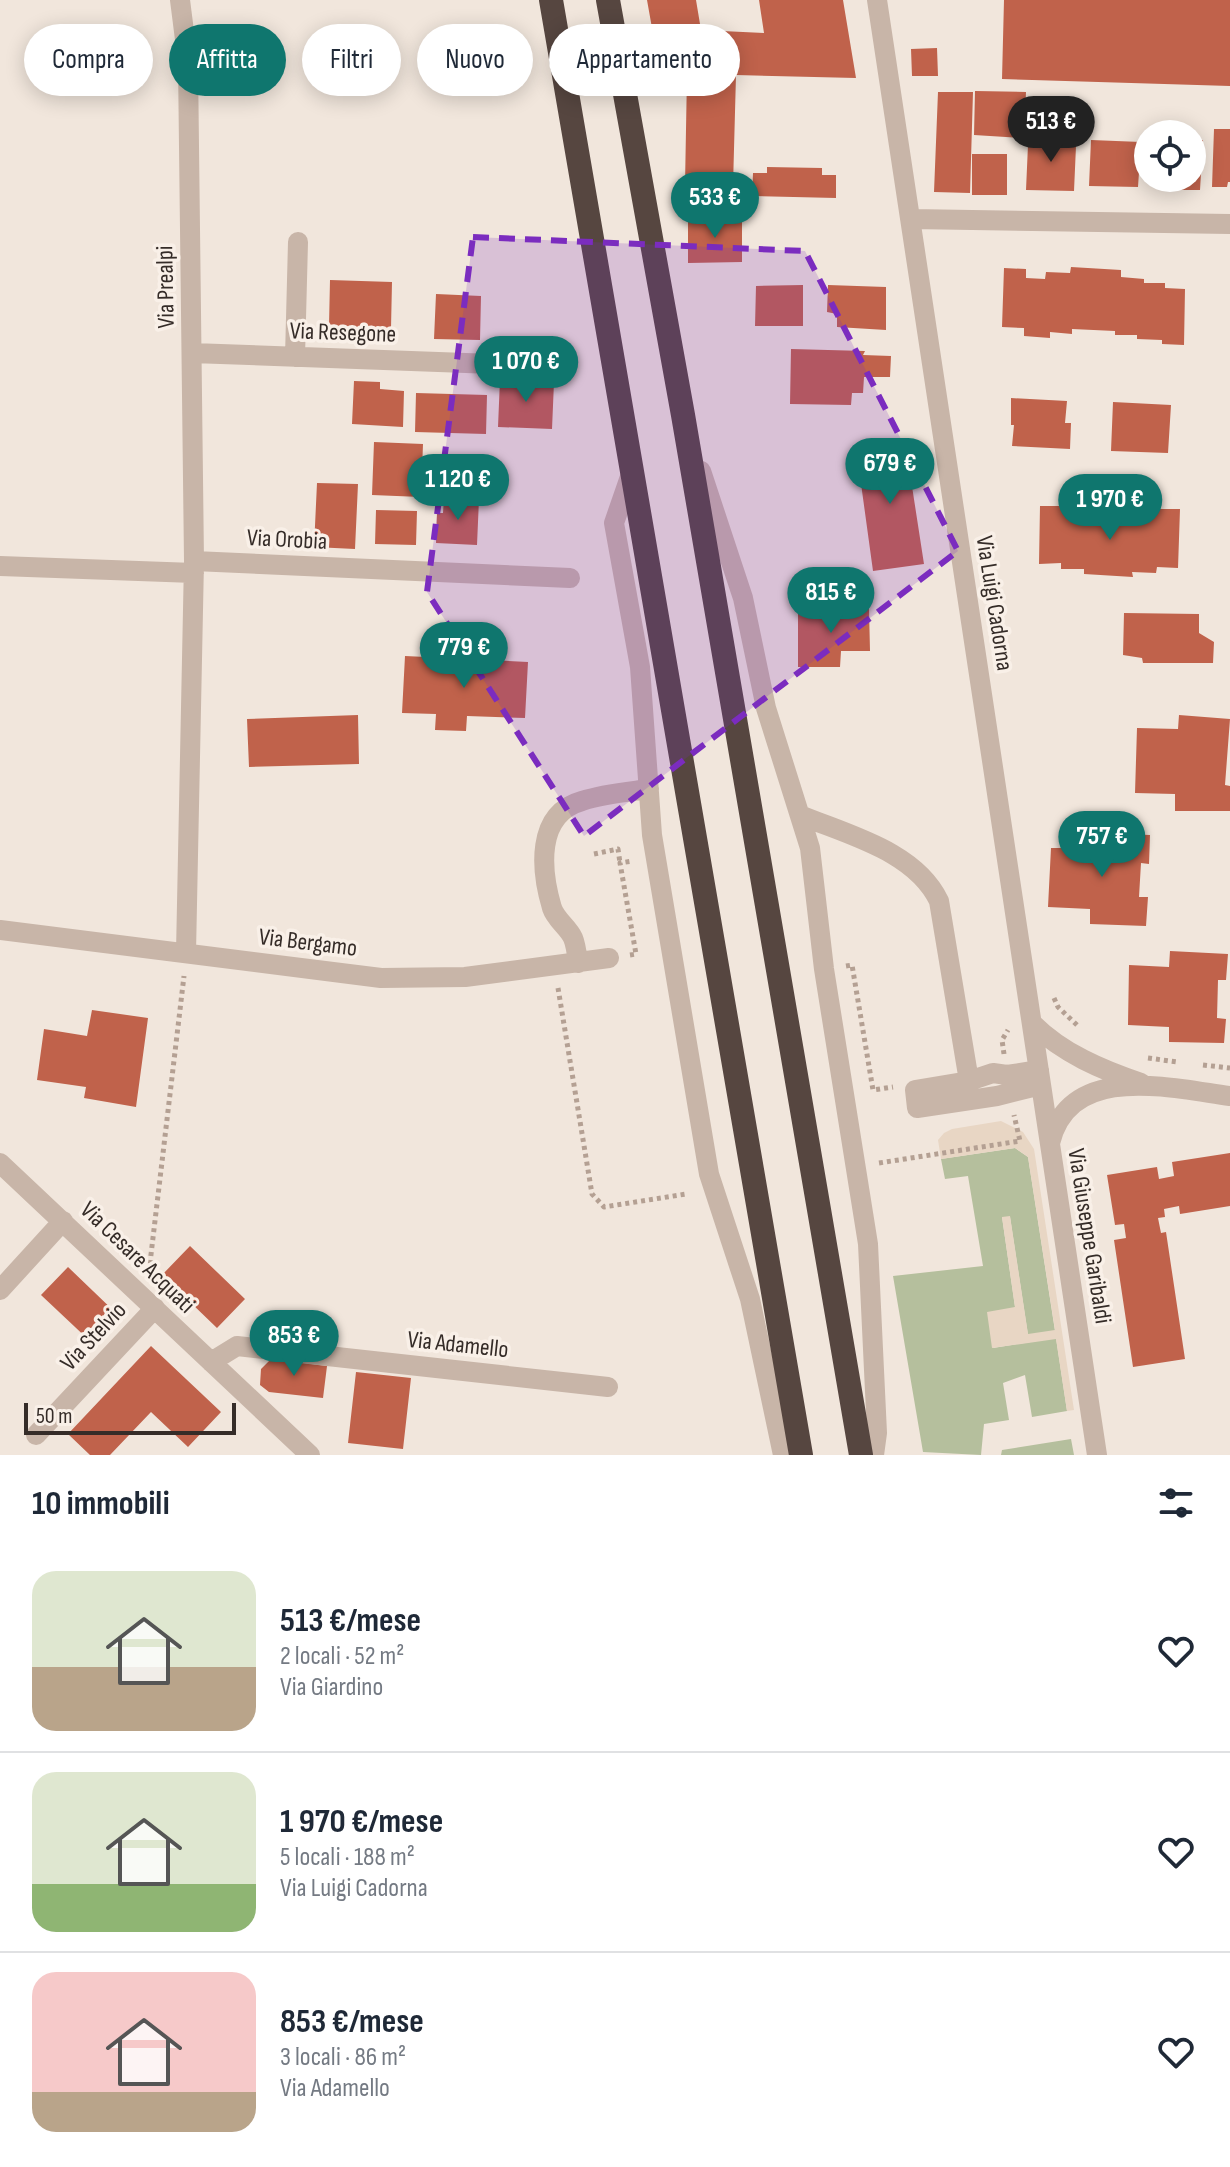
<!DOCTYPE html>
<html lang="it">
<meta charset="utf-8">
<style>
:root{--surface:#fff;--page:#f6f6f7;--text:#1f2937;--muted:#747a83;--line:#e0e1e3;--accent:#0f766e}
body{margin:0;font-family:"Sofia Sans Condensed",sans-serif;background:var(--page);color:var(--text);height:100vh;display:flex;flex-direction:column;font-size:30px;white-space:nowrap}
*{box-sizing:border-box;margin:0}
p{font-size:26px;color:var(--muted)}
.icon{flex:none;width:44px;height:44px;fill:none;stroke:currentColor;stroke-width:2;stroke-linecap:round;stroke-linejoin:round}
.map{position:relative;height:1455px;overflow:hidden}
.sheet{display:flex;flex-direction:column;background:var(--surface);flex:1}
.sheet>*{flex:none}
.banner{position:absolute;left:24px;top:24px;width:800px;height:72px;display:flex;gap:16px}
.tools{position:absolute;left:1134px;top:120px;display:grid;gap:16px}
.tools a{display:grid;place-items:center;width:72px;height:72px;border-radius:50%;background:var(--surface);box-shadow:0 4px 20px #0003;font-size:40px}
.scale{position:absolute;left:24px;bottom:20px;width:212px;box-sizing:border-box;padding-left:8px;border:4px solid #352c28;border-top:0;font-size:22px;line-height:28px;white-space:nowrap;color:#352c28;-webkit-text-stroke:6px #f9f0e8;paint-order:stroke}
.price{position:absolute;translate:-50% -68px;padding:0 18px;border-radius:28px;background:var(--accent);color:#fff;font-size:26px;line-height:52px;filter:drop-shadow(0 2px 4px #0008)}
.price::after{content:'';position:absolute;left:50%;top:48px;width:24px;height:18px;margin-left:-12px;background:inherit;clip-path:polygon(0 0,100% 0,50% 100%)}
.price.selected{background:#222;color:#fff}
ul{padding:0;list-style:none}
li{display:flex;align-items:center;gap:24px;height:200px;padding:0 32px}
li+li{border-top:2px solid var(--line)}
li span{display:grid;place-items:center;flex:none;width:224px;height:160px;border-radius:24px;color:#555}
li>.icon{margin-inline-start:auto}
span .icon{width:96px;height:96px;fill:#fffc;stroke-width:1}
li b{font-size:34px}
h2{display:flex;justify-content:space-between;align-items:center;height:96px;padding:0 32px;font-size:34px}
.pill{padding:0 28px;border-radius:36px;background:var(--surface);box-shadow:0 4px 20px #0003;font-size:28px;line-height:72px}
.pill.selected{background:var(--accent);color:#fff}
.map>svg:first-child{display:block}
.green{fill:#b5bf9d}
.plaza{fill:#e8d6c4}
.building{fill:#c0624b}
.lines{fill:none;stroke-linecap:round;stroke-linejoin:round}
.path{stroke:#b4a093;stroke-width:5;stroke-dasharray:4 4;stroke-linecap:butt}
.minor{stroke:#c8b5a8;stroke-width:20}
.highway{stroke:#564640;stroke-width:24}
.marked{fill:#7b2cbf;fill-opacity:0.2;stroke:#7b2cbf;stroke-width:6;stroke-dasharray:16 10;stroke-linejoin:round}
.labels{text-anchor:middle;stroke-width:7;stroke-linejoin:round;paint-order:stroke}
.street-label{font-size:24px;fill:#352c28;stroke:#f9f0e8}
</style>
<div class="map">
<svg width="1230" height="1455" viewBox="0 0 1230 1455">
<rect width="100%" height="100%" fill="#f1e6dc"/>
<path class="green" d="M1015,1148l13,9 27,174 -27,4 -18,-118h-8l13,90 -22,41 63,-10 11,73 -35,6 -7,-42 -22,8 6,37 -25,4 -3,31 -58,-3 -30,-176 90,-10 -15,-90 -23,3 -4,-20z
M1071,1439l3,16h-73l1,-5z"/>
<path class="plaza" d="M1001,1121l22,11 11,17 40,261 -7,1 -11,-72 -64,9 -5,-36 28,-5 -13,-90 8,-1 18,118 27,-4 -27,-173 -13,-9 -74,11 -3,-19 6,-7 8,-4z"/>
<path class="building" d="M647,0h49l5,30 63,3 -5,-33h84l13,78 -120,-3 -3,111 -48,-1 2,-111 -27,-1z
M1004,0h226v86l-228,-7z
M937,48l1,28h-26l-1,-27z
M975,91l51,1 -2,46 -50,-3z
M938,92h35l-3,101 -36,-1z
M1214,129h16v53h-2l-1,5h-15z
M1036,134h32v12h8l-2,45 -48,-1 2,-45 8,-1z
M1091,140l50,2 -3,45 -49,-1z
M1192,140h11l-3,50h-41v-12h33z
M972,154h35v41h-35z
M767,167l55,1v7h14v23l-84,-2 1,-23h14z
M688,216l54,1v45l-54,1z
M1071,267l50,3v7l23,2v4h21v5l20,1 -1,56 -22,-1v-4l-25,-1v-4h-22v-4l-43,-2v5l-22,-2v6l-26,-2v-8l-22,-1 2,-59 22,1v9l19,1 1,-7 24,1z
M330,280l62,2 -1,46 -62,-2z
M803,285v41h-48l1,-40z
M828,285l58,2v43l-49,-3v-13l-10,-2z
M436,294l45,2 -1,44 -46,-1z
M791,349l74,2 -2,4 28,1 -1,21h-26l-1,16h-11l-1,12 -61,-1z
M500,379l54,3 -2,47 -54,-2z
M354,381l26,1v7l24,2 -1,36 -51,-3z
M416,393l71,2 -1,39 -71,-2z
M1011,398l56,3 -2,22h6l-1,26 -58,-3 2,-21h-3z
M1113,402l58,3 -3,48 -57,-2z
M905,441l19,123 -51,7 -17,-124z
M374,442l49,2 -2,53 -49,-2z
M317,483l41,1 -3,65 -41,-2z
M444,498l35,1 -2,46 -41,-2 1,-30h6z
M1040,506h26v7l23,-1 -1,5 43,1v-5l23,1 1,-5h25l-2,59 -21,-1 -1,6 -24,-1 1,5 -49,-3v-5h-23v-6l-22,1z
M376,510l41,1 -1,34 -41,-1z
M798,608h71l1,43h-29l-1,16h-42z
M1124,613l75,1v19l15,9 -1,21h-70l-1,-5 -19,-3z
M405,656l123,6 -3,56 -58,-2 -1,15 -31,-1 1,-16 -34,-1z
M358,715l1,49 -110,3 -2,-48z
M1179,715l51,4 -5,66 5,1v25h-55v-17l-40,-1 2,-65 41,1z
M1093,833l57,2 -1,29 -8,-1 -2,34h9l-2,29 -56,-2v-15l-42,-2 3,-59h41z
M1170,951l58,3 -2,26h-8l-1,38 9,1 -2,24 -55,-1v-15l-41,-2 1,-60 40,2z
M92,1010l56,8 -12,89 -52,-9 2,-11 -49,-7 7,-51 43,7z
M1230,1153v53l-50,8 -1,-8 -15,3 1,8 -7,1 3,15 5,-1 19,127 -52,8 -19,-127 12,-2 -2,-14 -9,1 -8,-50 50,-8 2,12 15,-3 -2,-14z
M190,1246l55,53 -28,29 -55,-53z
M68,1267l50,48 -26,28 -51,-48z
M151,1346l70,66 -33,35 -37,-35 -41,43h-20l-22,-21z
M271,1359l56,7 -4,32 -54,-6 -9,-7 1,-16z
M356,1372l55,6 -8,71 -55,-6z"/>
<g class="lines">
<path class="path" d="M594,854l24,-5 2,14
M630,955l6,-1 -16,-91 12,-2
M846,966l6,-1 21,125 20,-3
M558,988l34,206 12,13 82,-13
M1054,998l4,9 20,19
M1004,1054l-2,-14 6,-10
M1148,1058l29,4
M1203,1065l27,3
M879,1163l141,-22 -6,-26
M146,1271l4,-8 34,-287"/>
<path class="minor" d="M180,0l8,63 6,498 -8,392
M877,0l220,1455
M911,219l319,5
M192,353l301,11
M295,357l3,-115
M632,471l-18,52 26,144 12,168 57,339 41,125 33,156
M701,471l42,127 23,110 44,140 14,121 44,275 9,189 -3,22
M194,561l376,17
M0,566l194,7
M800,815c48,20 115,36 139,86l30,180
M0,930l381,48 84,-1 144,-19
M578,963c-1,-8 -2,-18 -5,-25 -5,-11 -17,-18 -21,-30 -11,-37 -17,-94 30,-107 21,-7 45,-9 67,-12
M1033,1024c29,29 69,46 108,59
M1039,1070l-32,5 -14,-2 -24,8 -54,9 2,18 80,-12 44,-11
M1050,1143c20,-81 120,-55 180,-47
M0,1163l310,292
M0,1290l63,-69
M211,1362l26,-16 371,41
M36,1435l119,-127"/>
<path class="highway" d="M551,0l250,1455
M608,0l75,415 178,1040"/>
</g>
<path class="marked" d="M473,237l332,14 153,300 -374,285 -157,-244z"/>
<g class="labels">
<g class="street-label">
<text transform="translate(165 287) rotate(-91)" y="8">Via Prealpi</text>
<text transform="translate(343 332) rotate(2)" y="8">Via Resegone</text>
<text transform="translate(287 539) rotate(3)" y="8">Via Orobia</text>
<text transform="translate(995 603) rotate(81)" y="8">Via Luigi Cadorna</text>
<text transform="translate(308 942) rotate(7)" y="8">Via Bergamo</text>
<text transform="translate(1090 1236) rotate(81)" y="8">Via Giuseppe Garibaldi</text>
<text transform="translate(138 1257) rotate(44)" y="8">Via Cesare Acquati</text>
<text transform="translate(93 1336) rotate(-47)" y="8">Via Stelvio</text>
<text transform="translate(458 1344) rotate(6)" y="8">Via Adamello</text>
</g>
</g>
</svg>
<div class="tools">
<a><svg class="icon" aria-label="locate" viewBox="0 0 24 24"><circle cx="12" cy="12" r="6"/><path d="M12 2v4M12 18v4M2 12h4M18 12h4"/></svg></a>
</div>
<div class="scale">50 m</div>
<b class="price selected" style="left:1051px;top:164px">513 €</b>
<b class="price" style="left:715px;top:240px">533 €</b>
<b class="price" style="left:526px;top:404px">1 070 €</b>
<b class="price" style="left:890px;top:506px">679 €</b>
<b class="price" style="left:458px;top:522px">1 120 €</b>
<b class="price" style="left:1110px;top:542px">1 970 €</b>
<b class="price" style="left:831px;top:635px">815 €</b>
<b class="price" style="left:464px;top:690px">779 €</b>
<b class="price" style="left:1102px;top:879px">757 €</b>
<b class="price" style="left:294px;top:1378px">853 €</b>
<div class="banner">
<a class="pill">Compra</a>
<a class="pill selected">Affitta</a>
<a class="pill">Filtri</a>
<a class="pill">Nuovo</a>
<a class="pill">Appartamento</a>
</div>
</div>
<section class="sheet">
<h2>10 immobili<svg class="icon" aria-label="filters" viewBox="0 0 24 24"><path d="M4 7h16M4 17h16"/><circle cx="9" cy="7" r="2"/><circle cx="15" cy="17" r="2"/></svg></h2>
<ul>
<li><span style="background:linear-gradient(#dfe7d0 60%,#b9a48a 0)"><svg class="icon" aria-label="home" viewBox="0 0 24 24"><path d="M3 11l9-7 9 7M6 9v11h12V9"/></svg></span><div><b>513 €/mese</b><p>2 locali · 52 m²</p><p>Via Giardino</p></div><svg class="icon" aria-label="heart" viewBox="0 0 24 24"><path d="M12 20l-8-8c-3-5 5-10 8-4 3-6 11-1 8 4z"/></svg></li>
<li><span style="background:linear-gradient(#dfe7d0 70%,#8fb573 0)"><svg class="icon" aria-label="home" viewBox="0 0 24 24"><path d="M3 11l9-7 9 7M6 9v11h12V9"/></svg></span><div><b>1 970 €/mese</b><p>5 locali · 188 m²</p><p>Via Luigi Cadorna</p></div><svg class="icon" aria-label="heart" viewBox="0 0 24 24"><path d="M12 20l-8-8c-3-5 5-10 8-4 3-6 11-1 8 4z"/></svg></li>
<li><span style="background:linear-gradient(#f6c9c9 75%,#b9a48a 0)"><svg class="icon" aria-label="home" viewBox="0 0 24 24"><path d="M3 11l9-7 9 7M6 9v11h12V9"/></svg></span><div><b>853 €/mese</b><p>3 locali · 86 m²</p><p>Via Adamello</p></div><svg class="icon" aria-label="heart" viewBox="0 0 24 24"><path d="M12 20l-8-8c-3-5 5-10 8-4 3-6 11-1 8 4z"/></svg></li>
</ul>
</section>
